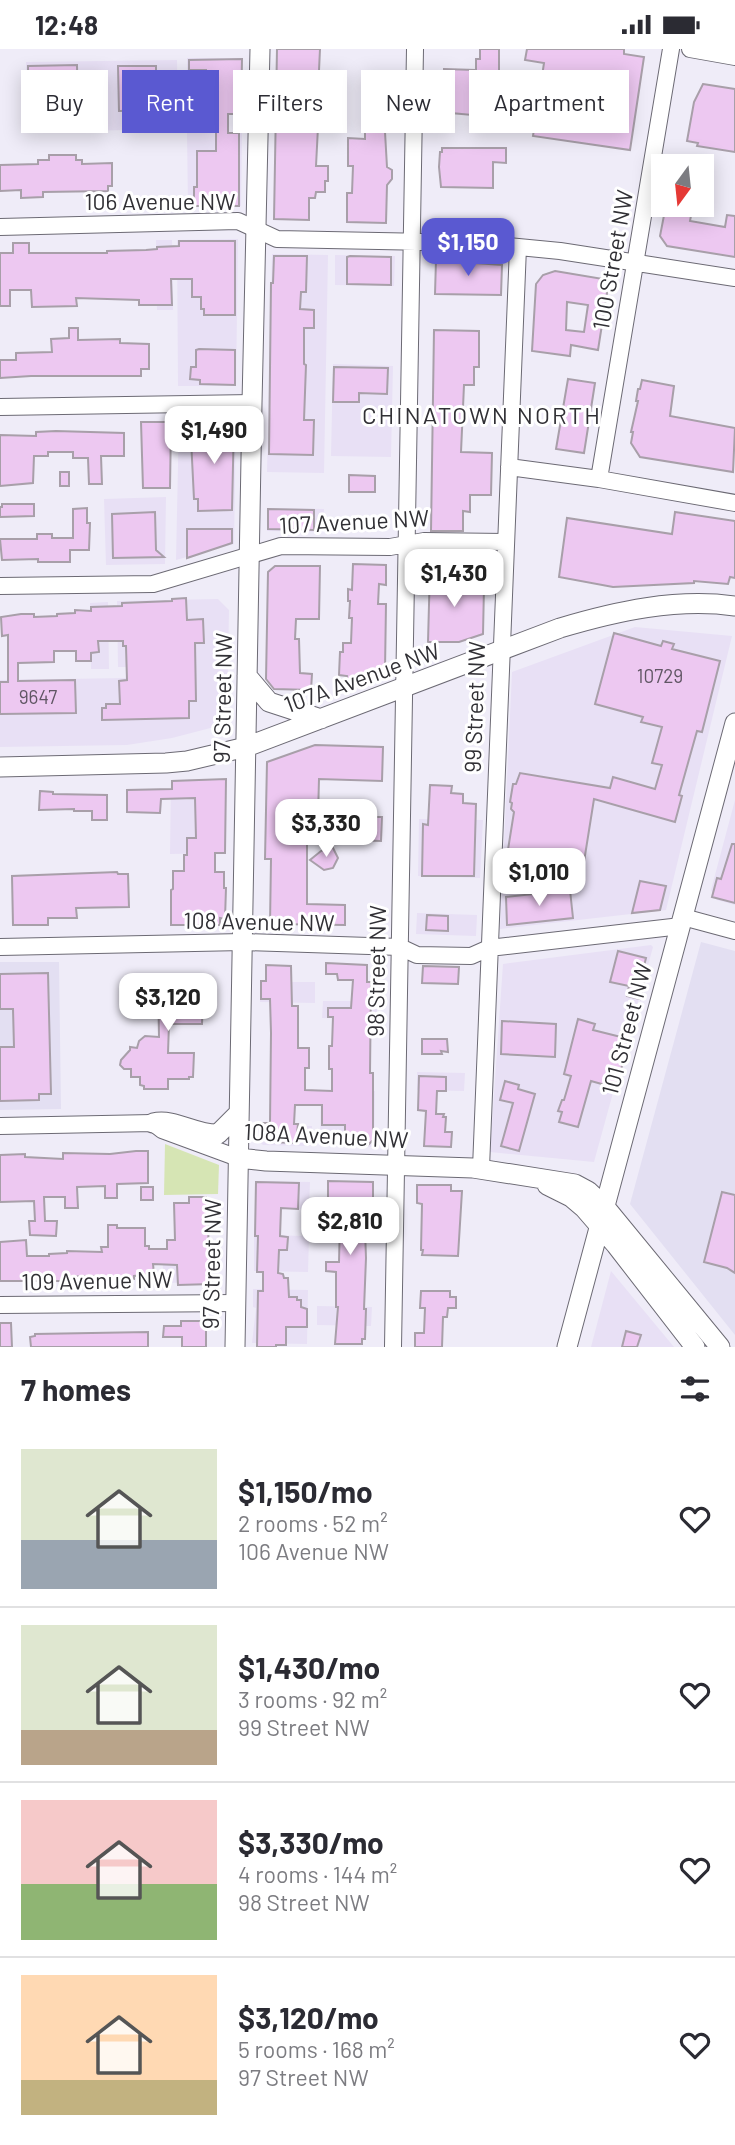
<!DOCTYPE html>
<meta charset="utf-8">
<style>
:root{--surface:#fff;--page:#f2f2f3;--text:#2b2b33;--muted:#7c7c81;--line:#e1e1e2;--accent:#5a59d1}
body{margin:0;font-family:Barlow,sans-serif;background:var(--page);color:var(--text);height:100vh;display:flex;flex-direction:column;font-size:26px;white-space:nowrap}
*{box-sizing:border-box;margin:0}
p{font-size:23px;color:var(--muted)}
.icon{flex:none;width:38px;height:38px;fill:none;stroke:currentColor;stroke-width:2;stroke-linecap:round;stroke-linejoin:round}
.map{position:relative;height:1298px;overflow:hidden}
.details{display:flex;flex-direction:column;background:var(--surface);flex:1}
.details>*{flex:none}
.guide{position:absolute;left:21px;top:21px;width:693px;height:63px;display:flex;gap:14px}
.needle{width:46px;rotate:195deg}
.buttons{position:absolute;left:651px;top:105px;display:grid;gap:14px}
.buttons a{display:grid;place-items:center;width:63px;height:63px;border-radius:0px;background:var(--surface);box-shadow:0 4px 18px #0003;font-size:35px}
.price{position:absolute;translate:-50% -60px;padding:0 16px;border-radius:14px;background:#fff;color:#222;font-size:23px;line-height:46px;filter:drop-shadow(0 2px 4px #0008)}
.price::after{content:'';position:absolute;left:50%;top:42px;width:21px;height:16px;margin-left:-10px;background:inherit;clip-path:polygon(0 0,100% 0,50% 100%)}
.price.on{background:var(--accent);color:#fff}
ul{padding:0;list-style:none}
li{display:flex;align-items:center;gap:21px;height:175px;padding:0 21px}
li+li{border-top:2px solid var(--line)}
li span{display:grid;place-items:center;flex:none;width:196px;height:140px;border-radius:0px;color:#555}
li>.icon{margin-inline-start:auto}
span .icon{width:84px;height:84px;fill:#fffc;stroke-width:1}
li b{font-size:30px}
h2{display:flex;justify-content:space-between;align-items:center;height:84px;padding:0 21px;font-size:30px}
.chip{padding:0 24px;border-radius:0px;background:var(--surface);box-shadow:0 4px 18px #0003;font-size:24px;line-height:63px}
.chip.on{background:var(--accent);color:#fff}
.status{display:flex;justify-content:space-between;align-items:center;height:49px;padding:0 35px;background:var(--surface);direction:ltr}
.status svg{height:19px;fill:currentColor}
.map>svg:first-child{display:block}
.commercial{fill:#e8e0f5}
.built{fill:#e3dff2}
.green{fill:#d6e5b4}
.building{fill:#edc8f1;stroke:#a89fa9;stroke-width:2;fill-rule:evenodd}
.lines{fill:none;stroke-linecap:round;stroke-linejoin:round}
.minor-casing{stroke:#6c6a74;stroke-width:18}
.major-casing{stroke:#6c6a74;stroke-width:21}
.minor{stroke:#fff;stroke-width:16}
.major{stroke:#fff;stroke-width:19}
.labels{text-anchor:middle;stroke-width:6;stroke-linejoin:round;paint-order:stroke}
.number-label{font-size:19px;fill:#605664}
.street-label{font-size:23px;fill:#313035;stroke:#fff}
.neighbourhood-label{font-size:24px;letter-spacing:2px;fill:#313035;stroke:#fff}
</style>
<div class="status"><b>12:48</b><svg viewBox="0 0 49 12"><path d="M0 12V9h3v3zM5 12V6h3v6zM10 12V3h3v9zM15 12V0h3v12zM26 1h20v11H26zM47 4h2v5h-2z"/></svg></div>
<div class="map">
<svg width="735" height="1298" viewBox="0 0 735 1298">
<rect width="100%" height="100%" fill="#efecf8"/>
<path class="commercial" d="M187,9h56l-1,57h-55z
M177,11l1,69 -151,3 -1,-70z
M187,83h55l-1,74 -53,1z
M238,190l-2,147h-58l-1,-146z
M156,191h16l1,70h-16z
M272,205l56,1 -4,218 -57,-1z
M335,206l60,1 -1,30 -59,-1z
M333,315l60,2 -2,91 -60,-1z
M179,369h57l-2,126 -58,16z
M166,448l-1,67 -59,1 -2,-66z
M267,459l57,1 -1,23 -56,-1z
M218,550l11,11 -2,109 -5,6 -50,13 -45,7 -127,2v-67l126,-2v-11h-8l-1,-66z
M108,553l1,67h-18l-1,-66z
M635,578l97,9 -66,274 -166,19 12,-257z
M221,730l5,5 -1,69 -55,1 1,-74z
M735,751v105l-18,-5 -6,-10z
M419,770l64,1 -3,58 -62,-2z
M417,864l60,2 -1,21 -60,-2z
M651,896l2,2 -59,215 -104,-10 13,-188z
M260,933h55v21l-55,-1z
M323,952h54v18l-55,-1z
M417,1023l48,1 -1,18 -47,-1z
M321,1041l54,1 -1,56 -54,-1z
M258,1076l54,1v20l-49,-1 -5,-5z
M255,1132l55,1 -1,27 -54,-1z
M254,1186l55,1 -1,36 -54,-1z
M217,1215v18l-55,1 1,-18z
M611,1222l63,76h-83z
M253,1240l55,1 -1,54 -55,-1 4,-35 -3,-1z
M317,1257l55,1 -1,19 -54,-1z"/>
<path class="built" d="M701,893l34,9v384l-105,-131z
M0,913h59l2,147 -61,1z"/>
<path class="green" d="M165,1095l54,21 -1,29 -54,1z"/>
<path class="building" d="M277,0h43l-2,43 -9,-1 -2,35 11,1 -2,39h12v15h-3v11h-9l-1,6h-6v22l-35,-1z
M480,0h19v25h8v19h-4v13l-30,-2 -1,11 -21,-2v-5h-2l1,-16h-6v-23l32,1v-11h4z
M527,0h97v5l20,3 -14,93 -97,-14 11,-73 -19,-3z
M242,10l-1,55h-13v19h11v73h-45v-19h3v-36h19v-19h-8l-1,-2 -1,-60h-17v-10z
M77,16l1,55h-11v8l-38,1 -1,-63z
M118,17h38v6h19l1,38 -57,1z
M703,35l32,5v63l-38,-6 1,-3 -11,-2 7,-39z
M365,83h20l2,35 5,3v9l-5,6 -1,38 -39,-1v-29h5l1,-27h-5v-28l17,1z
M442,99h64v15l-13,-1v26l-52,-1 -2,-20 1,-15h2z
M49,106h27v5h6v4l30,-1v23h-4v5l-65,1v5l-22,1v-8l-21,1v-26l38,-1v-4h11z
M666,156h27l-3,16 35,6 2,-12 8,1v41l-68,-11 -7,-10z
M179,192h56v74h-31v-6h-3v-12h-9v-18h-21l1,26h-33v-5l-63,-2 1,8 -45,1 -1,-17h-21v16h-10v-53h13v-10h16v10h78v-2l39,-1 11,-1v-2l22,-1z
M274,207h33l-1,36h-5l-1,17 14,1v18h-10v36l2,1 -2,55h10l-1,35 -44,-1 2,-171h2z
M350,207l41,1v28l-44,-1v-27z
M436,211l66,5 -1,30 -66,-1z
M555,222l54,9 -11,70 -27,-5 -1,11 -38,-5 4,-67 7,-9zM567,253l21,3 -4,27 -18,-2z
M69,279h9v12l42,-1v4l29,1v25h-8v7h-110l-31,2v-18h16v-7l36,-1 -1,-13 18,-1z
M434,281l45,1v36h-5v18h-10l-3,67 31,1 -1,42h-21v17l-7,-1v20h-32z
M199,300l36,1v35l-35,-1v-4l-10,-1 1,-12h5v-17z
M334,318l54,1 -1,26 -28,-1v9h-26z
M568,330l27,4 -11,70 -28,-4z
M642,331l32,6 -4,30 65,12 -2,44 -93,-15 -9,-14 2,-11h-2l7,-31h-2l2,-12h2z
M210,372h24l-2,89 -34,1v-12h-4l-3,-60h11v-16h8z
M141,373h30l-1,66h-27z
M56,382l68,2v23h-23l1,28h-13l-1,-26h-15v-6h-25v4h-14l-1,27 -33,3v-51l36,1v-4z
M60,423h9v14h-9z
M349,426l26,1v16h-26z
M2,455h32v12l-34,1v-10h2z
M87,459v15h3l-1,27h-19v12h-32v-3l-36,1 -2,-21h37v-5h15v4h21v-29z
M268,460l46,1v20l-46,-1z
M155,463l1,38 8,7 -51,1 -1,-44z
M675,463l60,9v57l-5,-1 -2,7 -34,-3v2l-81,4 -54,-10 8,-59 105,16z
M187,480h45v14l-45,15z
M353,515l33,1v20l-7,-1 -1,20h8l-1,66 -39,14 1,-8 -8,-1 1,-23h3v-9h8l1,-25h-3l1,-17h-2v-12l4,1z
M275,517h45l-1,53h-23l-1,20h4l1,34 12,1 -1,16 -37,-1 -8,-10 2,-107z
M430,519l24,1v18h30l-1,47 -24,8h-31z
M186,549l1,22 16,-1 1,24h-9l1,58h-7v17l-87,2v-12h4v-4h14l-1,-23 8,-1 -1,-34h-3v-5h-25l1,11 -8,1v8h-15v-10h-22v11l-36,1v18l57,-1 1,33 -76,1v-32h8v-47l-6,1 -1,-19 20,-3h13v3l23,-1v-2l18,-1v-3l16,1v-4l31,-1v-3l50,-2v-2z
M614,584l47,13 2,-5 11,3 -2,5 48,12 -18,71 -5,-1 -18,64 3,1 -7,26 -81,-23 -11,69 -76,-12 7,-44 -3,-3 1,-6 -2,-1 3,-18h3l4,-11 90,15 3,-11 42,12 7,-24 -10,-2 10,-36 -21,-5 2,-5 -48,-13z
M315,696l68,2 -1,34 -63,-2 -1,38h64l-1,24 -36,-1 19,-7 -57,-1v72l38,1v20l-75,-1 1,-65h-6l2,-97z
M226,730l-1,74h-10v19h9v16h2l-1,31 -5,-1v7h-49v-35l2,-1v-18h11v-16h3v-17h9l-1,-40 -34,1 -1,14 -33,-1v-22l45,-1v-8z
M430,736l22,1 -1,7 12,1v9l13,1 -2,72h-52l1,-52 5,1z
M40,742l13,1v2l54,1v25h-15v-9h-18v-2l-35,1z
M732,795h3v59l-23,-6 5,-19 4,1z
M332,797l6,12 -5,10 -9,2 -14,-10 11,-9z
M117,823l1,2h10l1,33 -53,1 1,10h-29v7h-35l-1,-49z
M640,832l26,5 -6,24 -28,3z
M570,841l3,28 -66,7 -1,-28z
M427,866l21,1v15l-22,-1z
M618,902l28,7 -5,20 4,1 -5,20 -13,-3 2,-10 -19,-4z
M326,914l41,2v17h4l-1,91h3v67l-5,5h-23v-20h-23v-20h-27l-1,19h4l-2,19 -29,-1 -5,-5v-14h8l1,-90 -1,-34h-9v-18h5v-16l25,1 1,40h6v42h11v20h-4v22l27,1v-22h-3v-23h3l1,-29h-5v-9h23l2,-28h-15l-1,-6h-11z
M423,917l36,1 -1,17 -36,-1z
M48,924l3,121h-12v6l-39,1v-54h14l-1,-38h-13v-35z
M158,926h48v20h-3l-1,29h-33l-1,29h26l-1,24h-4v2h-21v10h-24v-3l-4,-1v-8h-9v-8h-7l-4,-4 1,-5 9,-10v-3l7,1 2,-7 6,-5 14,1z
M578,970l17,5 -2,6 36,9 -13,49 -25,-7 -13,46 -19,-5 3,-10 -4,-1 4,-11h2l7,-24 -7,-2z
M502,972l54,3 -1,33 -54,-3z
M422,990h25l1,13 -7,-1 1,3h-20z
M419,1027l27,1v14h-9l-1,23h8l-1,3h3l-1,15h7l-1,15 -27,-1 2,-35 -8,-1z
M505,1032l14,4 -1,4 17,5 -16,57 -18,-5 12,-43 -13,-3z
M136,1102h12v32l-31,1v14h-12v-12l-28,1 1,21h-13v-11h-21l1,24h12l-1,15 -26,-1 -1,-14h6l-1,-20 -34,1v-47l25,-1v3l38,2v-6l47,1z
M328,1132l45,1v19h-9l2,57 -2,51h2l-1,30h-3v5h-27l3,-37h-2v-35l-10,-1v-9h13l1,-41 -12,-1z
M256,1133l43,1 -1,26 -17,-1 -1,28 8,1 -1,13h-8l-1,23 5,1 1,4h4l1,19h8v3h4v7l6,2v18h-21v18h-10v2h-19l1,-56h5v-19h-6l1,-36h-3z
M417,1136h34v6h11l-4,65 -36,-1 1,-5h-2l1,-46 -5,-1z
M141,1138h12v13h-12z
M722,1143l13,3v78l-8,-5 -23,-6z
M189,1148h17v4h3l-1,54 3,1 1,28 -34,1 -1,-20 -24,-1 1,10 -20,2v3l-46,-3 -26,1v4h-62v-39l26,-2 1,16h22v-2l18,-1v-2l35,1 -1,-5h7v-22h9v3h28v18h4v3h18v-9h8l-1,-37h15z
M421,1242h29v6h6v11h-8l-1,9h-4l-1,30h-27v-14h9l1,-25h-5z
M181,1272h25v26h-24v-10h-19l1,-11h17z
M0,1274h11l1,24h-12z
M626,1282l15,4 -4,12h-15z
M148,1283v15h-117l-1,-10 5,-1v-2z"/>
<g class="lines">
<g class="minor-casing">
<path id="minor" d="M690,0l45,8
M0,178l238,-6 39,18 152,3 79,4 52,5 175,27
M0,358l252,-4
M509,418l90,12 136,24
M599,430l72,-430
M0,537l153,-2 128,-38 109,1 34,-6 81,1
M683,868l52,14
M0,898l243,-5 157,5 17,8 54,1 18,-8 192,-22
M0,1077l153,-3 9,7 76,28
M481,1119c10,-307 23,-614 37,-921
M0,1256l236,-2
M393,1298l22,-1298"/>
</g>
<g class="major-casing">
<path id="major" d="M247,627l22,26 52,17
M0,718l166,-4 21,-2 59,-14 314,-119c57,-17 116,-30 175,-22
M153,1074c22,-5 42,12 65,11l21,-21
M238,1109l28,3 207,7 102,16 13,7 17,16 115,140
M547,1136l24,12 13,11 32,37 79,102
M235,1298l17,-944 8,-354
M567,1298l168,-624"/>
</g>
<use href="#minor" class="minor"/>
<use href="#major" class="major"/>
</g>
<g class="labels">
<g class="number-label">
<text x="660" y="634">10729</text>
<text x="38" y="655">9647</text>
</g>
<g class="street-label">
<text x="160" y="161">106 Avenue NW</text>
<text transform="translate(613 211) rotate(-80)" y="8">100 Street NW</text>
<text transform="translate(354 473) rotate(-3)" y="8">107 Avenue NW</text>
<text transform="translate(362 629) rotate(-20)" y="8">107A Avenue NW</text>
<text transform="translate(223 649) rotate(-89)" y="8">97 Street NW</text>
<text transform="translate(475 658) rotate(-88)" y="8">99 Street NW</text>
<text transform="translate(259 873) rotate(1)" y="8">108 Avenue NW</text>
<text transform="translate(377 922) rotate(-89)" y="8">98 Street NW</text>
<text transform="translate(627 980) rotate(-75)" y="8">101 Street NW</text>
<text transform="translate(326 1087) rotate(3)" y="8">108A Avenue NW</text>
<text transform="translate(212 1215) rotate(-89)" y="8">97 Street NW</text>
<text transform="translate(97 1232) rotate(-1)" y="8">109 Avenue NW</text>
</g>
<g class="neighbourhood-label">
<text x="482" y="375">CHINATOWN NORTH</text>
</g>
</g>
</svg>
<div class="buttons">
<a><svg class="needle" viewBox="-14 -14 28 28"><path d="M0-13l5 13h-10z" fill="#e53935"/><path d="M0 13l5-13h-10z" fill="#7c7c81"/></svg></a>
</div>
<b class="price on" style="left:468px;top:229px">$1,150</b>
<b class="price" style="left:214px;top:417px">$1,490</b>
<b class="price" style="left:454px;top:560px">$1,430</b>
<b class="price" style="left:326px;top:810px">$3,330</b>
<b class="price" style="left:539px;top:859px">$1,010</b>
<b class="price" style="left:168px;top:984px">$3,120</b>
<b class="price" style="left:350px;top:1208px">$2,810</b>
<div class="guide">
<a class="chip">Buy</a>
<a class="chip on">Rent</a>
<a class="chip">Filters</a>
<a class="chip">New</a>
<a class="chip">Apartment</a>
</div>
</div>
<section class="details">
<h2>7 homes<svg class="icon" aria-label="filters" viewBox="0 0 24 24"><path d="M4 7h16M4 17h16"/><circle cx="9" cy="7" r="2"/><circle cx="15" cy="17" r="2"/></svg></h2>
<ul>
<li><span style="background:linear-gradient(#dfe7d0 65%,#9aa5b1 0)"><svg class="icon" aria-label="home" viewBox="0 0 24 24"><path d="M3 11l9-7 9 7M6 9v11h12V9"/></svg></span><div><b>$1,150/mo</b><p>2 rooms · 52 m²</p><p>106 Avenue NW</p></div><svg class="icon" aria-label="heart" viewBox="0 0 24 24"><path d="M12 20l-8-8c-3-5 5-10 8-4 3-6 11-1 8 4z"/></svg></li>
<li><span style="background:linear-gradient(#dfe7d0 75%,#b9a48a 0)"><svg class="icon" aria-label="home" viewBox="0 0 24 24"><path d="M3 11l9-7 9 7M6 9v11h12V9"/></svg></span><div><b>$1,430/mo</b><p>3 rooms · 92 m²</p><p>99 Street NW</p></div><svg class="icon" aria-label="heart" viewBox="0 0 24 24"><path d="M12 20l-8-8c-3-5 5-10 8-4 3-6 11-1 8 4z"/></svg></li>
<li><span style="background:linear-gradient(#f6c9c9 60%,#8fb573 0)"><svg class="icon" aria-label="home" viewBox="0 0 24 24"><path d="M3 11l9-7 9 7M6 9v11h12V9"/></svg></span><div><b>$3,330/mo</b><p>4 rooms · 144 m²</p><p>98 Street NW</p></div><svg class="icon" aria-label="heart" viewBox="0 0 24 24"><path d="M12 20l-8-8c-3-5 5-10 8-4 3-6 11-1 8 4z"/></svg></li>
<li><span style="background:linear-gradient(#ffd9b3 75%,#c2b280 0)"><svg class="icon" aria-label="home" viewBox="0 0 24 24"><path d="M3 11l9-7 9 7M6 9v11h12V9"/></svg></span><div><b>$3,120/mo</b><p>5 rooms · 168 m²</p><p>97 Street NW</p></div><svg class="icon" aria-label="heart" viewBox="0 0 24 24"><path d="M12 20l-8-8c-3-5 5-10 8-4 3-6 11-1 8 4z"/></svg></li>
</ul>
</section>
